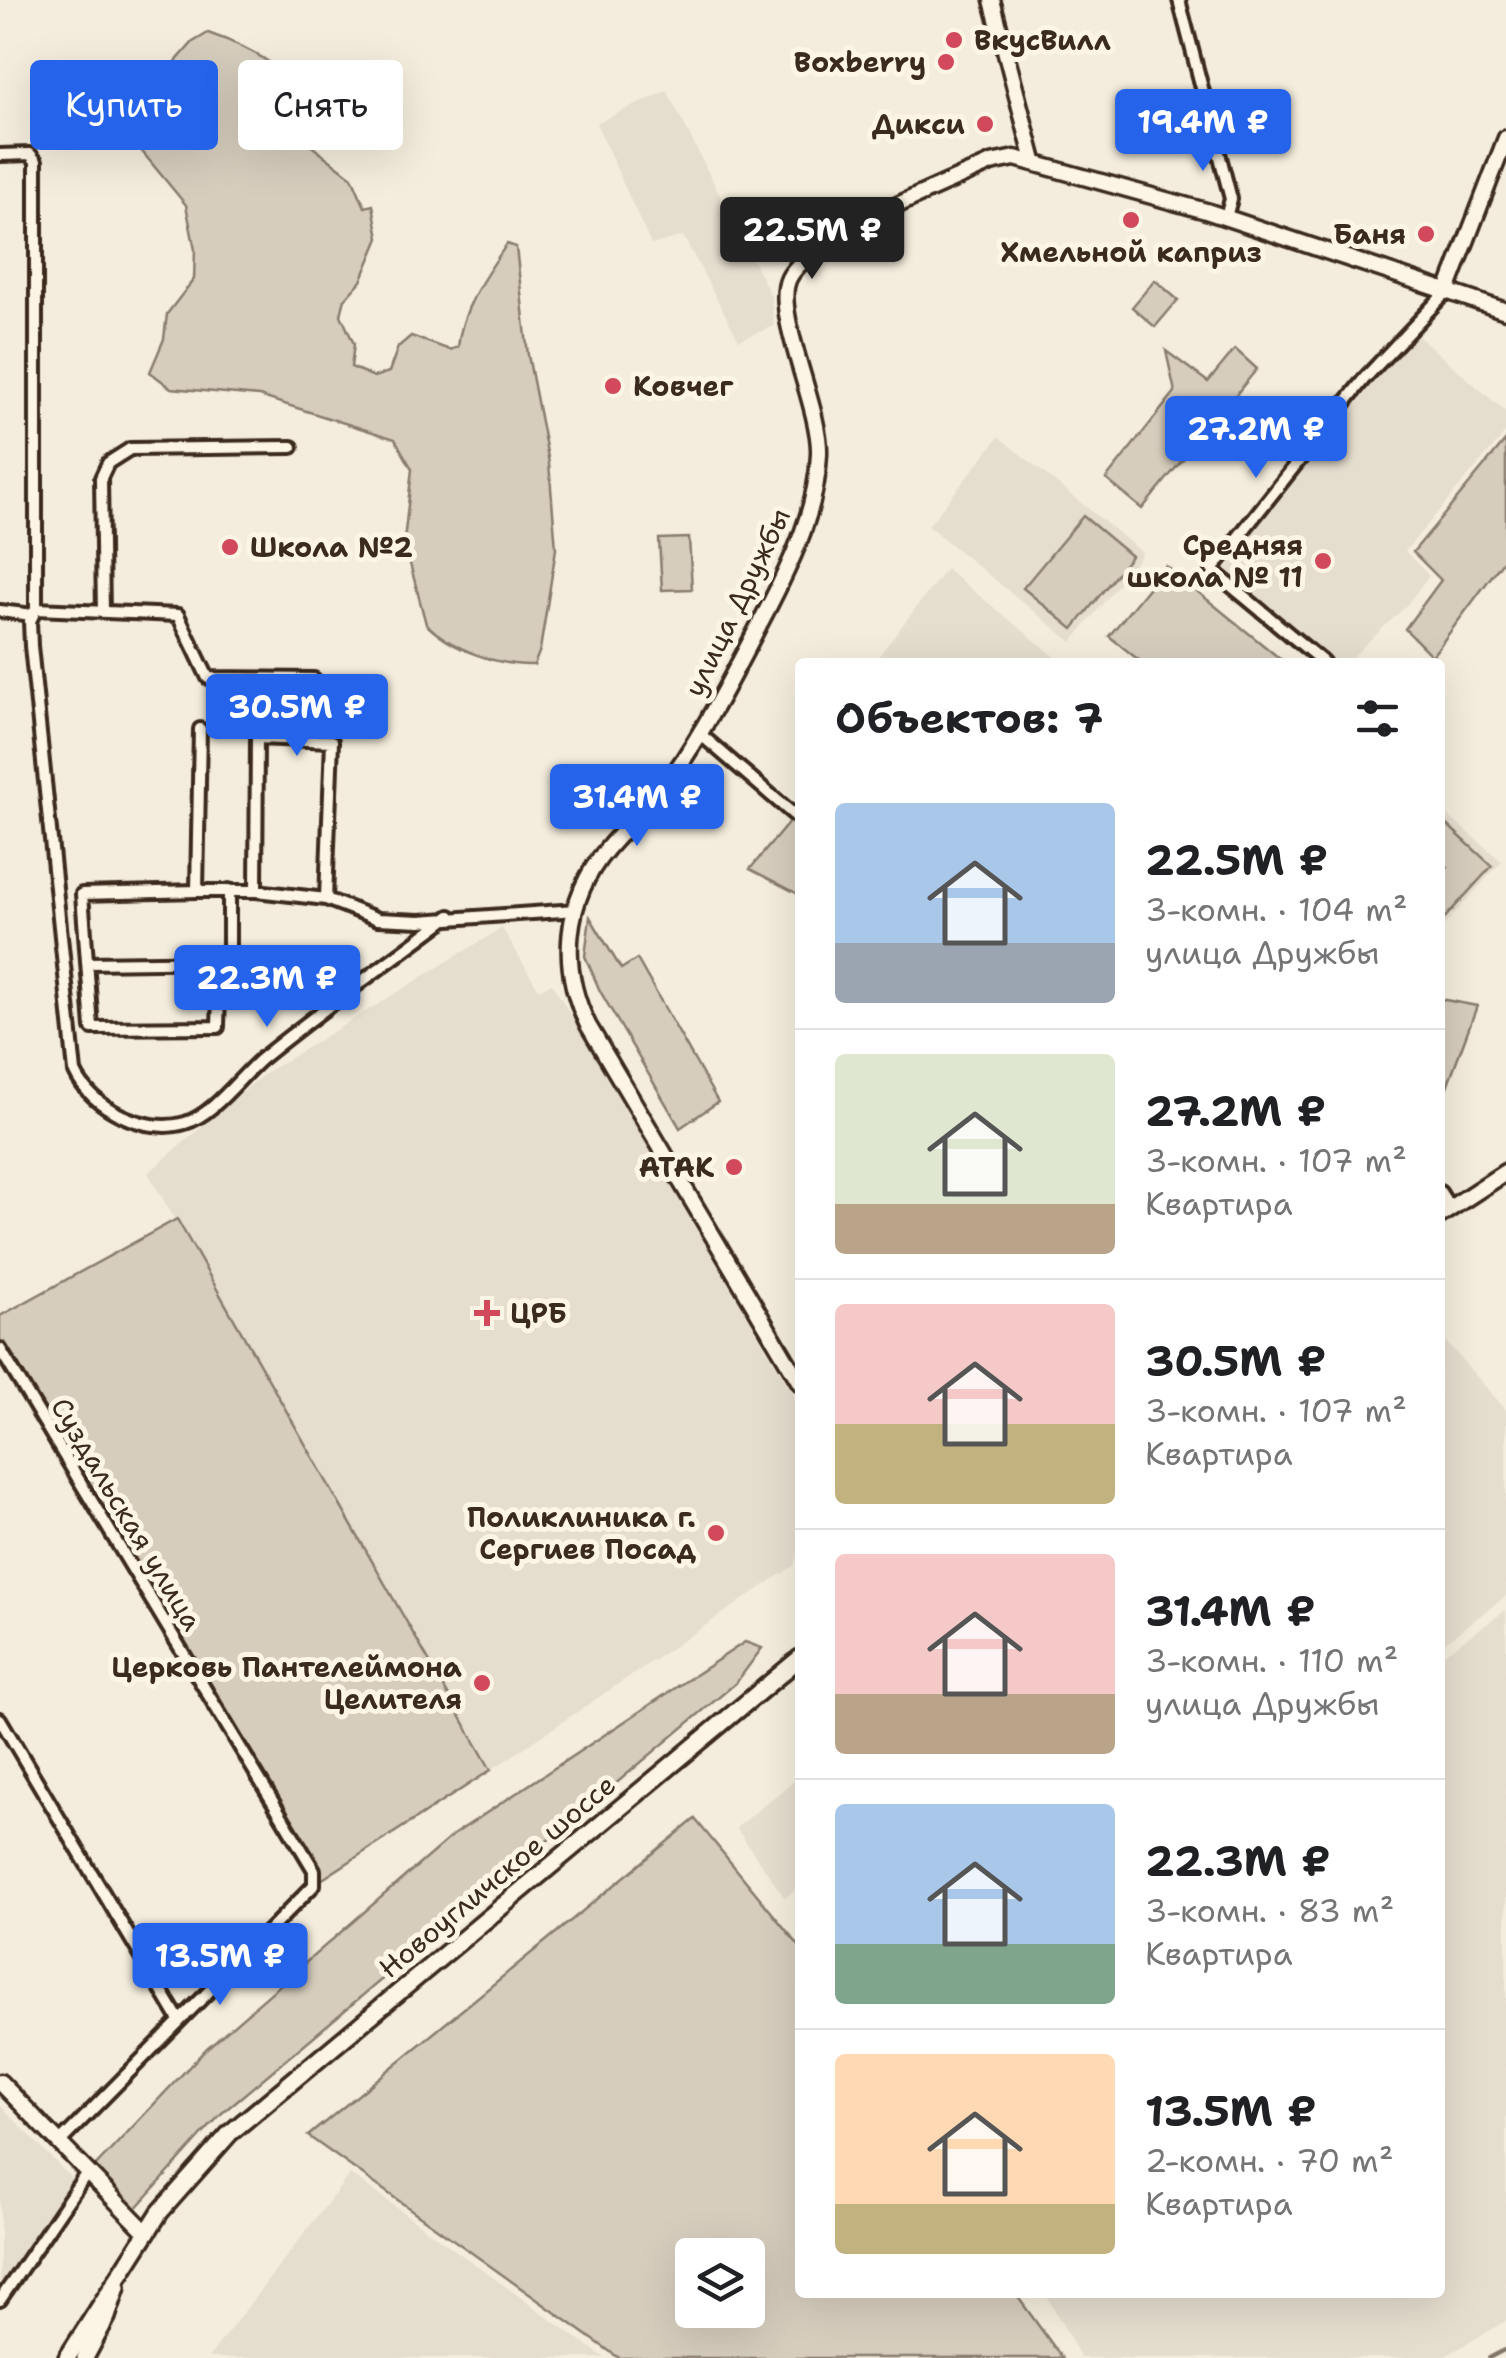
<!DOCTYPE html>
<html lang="ru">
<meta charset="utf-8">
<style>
:root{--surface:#fff;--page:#f6f6f6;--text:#202124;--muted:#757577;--line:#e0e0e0;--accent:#2563eb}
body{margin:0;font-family:"Shantell Sans",sans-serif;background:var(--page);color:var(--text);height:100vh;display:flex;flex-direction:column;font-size:38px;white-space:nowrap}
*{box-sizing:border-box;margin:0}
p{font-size:32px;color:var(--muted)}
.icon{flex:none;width:55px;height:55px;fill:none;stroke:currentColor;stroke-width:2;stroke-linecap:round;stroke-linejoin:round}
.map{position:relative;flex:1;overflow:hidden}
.sheet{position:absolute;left:795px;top:658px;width:650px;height:1640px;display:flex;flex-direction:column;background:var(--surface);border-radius:10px;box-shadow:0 10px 40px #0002}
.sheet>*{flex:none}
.guide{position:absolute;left:30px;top:60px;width:615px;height:90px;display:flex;gap:20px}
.controls{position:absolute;left:675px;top:2238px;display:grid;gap:20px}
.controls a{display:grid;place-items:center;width:90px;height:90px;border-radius:10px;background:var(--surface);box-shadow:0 10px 40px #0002;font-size:50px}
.price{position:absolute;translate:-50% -85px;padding:0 22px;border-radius:10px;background:var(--accent);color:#fff;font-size:32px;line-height:65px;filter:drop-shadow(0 2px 5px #0008)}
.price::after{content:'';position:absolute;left:50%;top:60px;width:30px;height:22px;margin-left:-15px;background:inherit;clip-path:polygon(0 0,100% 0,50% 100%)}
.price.current{background:#222;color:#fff}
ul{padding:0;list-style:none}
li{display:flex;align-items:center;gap:30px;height:250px;padding:0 40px}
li+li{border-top:2px solid var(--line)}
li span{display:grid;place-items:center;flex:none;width:280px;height:200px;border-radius:10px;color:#555}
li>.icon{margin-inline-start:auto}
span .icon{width:120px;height:120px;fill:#fffc;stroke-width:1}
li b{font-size:42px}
h2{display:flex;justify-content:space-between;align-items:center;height:120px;padding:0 40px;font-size:42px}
.tag{padding:0 35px;border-radius:10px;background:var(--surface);box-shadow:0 10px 40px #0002;font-size:35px;line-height:90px}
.tag.current{background:var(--accent);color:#fff}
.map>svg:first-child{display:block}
.built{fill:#e5ddce}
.green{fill:#d6cdbd;stroke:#887c6e;stroke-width:2.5;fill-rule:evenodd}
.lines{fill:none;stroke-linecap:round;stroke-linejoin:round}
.stream{stroke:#817466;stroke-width:4}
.minor-casing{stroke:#3b2a1e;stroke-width:18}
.tertiary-casing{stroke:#3b2a1e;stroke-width:21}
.secondary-casing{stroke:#3b2a1e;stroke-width:22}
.minor{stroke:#fcf5e5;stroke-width:10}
.tertiary{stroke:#fcf5e5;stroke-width:14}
.secondary{stroke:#fcf5e5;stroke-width:15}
.poi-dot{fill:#d1495b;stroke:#fcf5e5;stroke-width:4}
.labels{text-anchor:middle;stroke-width:10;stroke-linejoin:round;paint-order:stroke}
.poi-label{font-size:28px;font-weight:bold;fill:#3b2a1e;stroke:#fcf5e5;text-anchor:end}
.street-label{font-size:28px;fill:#3b2a1e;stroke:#fcf5e5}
</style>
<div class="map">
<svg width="1506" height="2358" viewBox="0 0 1506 2358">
<rect width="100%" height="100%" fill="#f4eddd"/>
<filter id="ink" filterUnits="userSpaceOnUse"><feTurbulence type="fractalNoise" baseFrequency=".01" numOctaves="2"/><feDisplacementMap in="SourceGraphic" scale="20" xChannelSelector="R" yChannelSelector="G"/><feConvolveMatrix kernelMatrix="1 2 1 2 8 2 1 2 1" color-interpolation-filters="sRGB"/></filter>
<g filter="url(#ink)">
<path class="built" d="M667,91l104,205 3,30 -35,14 -56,-104 -32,9 -55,-122z
M1416,334l90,78v20l-101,119 24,25 -25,32 -57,54h-13l-108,-93 128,-167z
M999,437l144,116 -71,89 -144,-116z
M946,569l116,93h-188z
M1440,809l62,52 -62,69z
M502,928l37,62 13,-7 248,423v143l-7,17 -302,204 -343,-597 116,-99z
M1440,1335l66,75v186l-66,50z
M1506,1610v711l-64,37h-361l-36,-65 395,-1v-635z
M800,1776v110l-15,12 -49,-70z
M0,2105l74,76 -74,120z
M350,2174l192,139 63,45h-397z"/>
<path class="green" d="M208,33c38,13 86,35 97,77 4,12 -5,20 0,31l47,36 13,30 8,-2 6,33 -18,43 -16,18 -4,16 13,29 -3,23 23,10 15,-5 9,-25 13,-11 39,14 8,-3c4,-39 27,-71 49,-103l9,3 12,108 21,108 7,86 -16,101 -6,15c-36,1 -82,-15 -108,-41l-22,-83 8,-72 -17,-30 -136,-43 -88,-8 -21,-16 14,-33 3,-25 27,-35 1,-29 -9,-45 -51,-62 18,-55 40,-46z
M1155,280l23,20 -23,27 -23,-20z
M1235,349l22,20 -115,140 -36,-30 69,-87 -9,-41 42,31z
M1506,440v117l-74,99 -27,-27 36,-49 -28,-28z
M1083,516l48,40 -58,73 -50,-41z
M689,538l3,51 -30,1 -3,-51z
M1166,566l118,96h-143l-32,-26z
M1440,818l52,48 -52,57v-47l8,-9 -8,-8z
M790,821l10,9v65l-50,-26z
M590,917l31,52 16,-10 81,143 -38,26 -80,-137 -15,-35z
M1440,999l37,7 -32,86 -5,-7z
M177,1219l314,551 -170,110 -321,-531v-33z
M745,1642l17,6 -26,35 -514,430 -88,98 -41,-42 114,-121 246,-213z
M695,1819l105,128v345l215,1 47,65h-443l-311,-222zM692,2255h56v55h-56z"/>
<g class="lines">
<path class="stream" d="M1489,2358l17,-9"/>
<g class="minor-casing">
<path id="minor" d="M1179,0l52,199 -5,18
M0,155l30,-1 6,7v448l-6,12 1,25 44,426c16,36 71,63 110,51 28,-8 54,-45 76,-64 61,-50 126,-95 189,-143
M36,609l142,6 30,63 106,1
M0,611l33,4
M103,612l-2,-134 7,-15 22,-14 162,-2
M1323,662l-111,-92 152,-191 83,-88
M200,729l-3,162h59l70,8 52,20 42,2 156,-11
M699,733l101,87
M197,891l-115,3 10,134 126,-1 2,-66
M256,891l1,-153 75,3 -6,158
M87,963l142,-2v-71
M1440,1192l10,16
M0,1349l314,521v15l-254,257
M0,1719l179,301
M0,2300l88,-129"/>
</g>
<g class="tertiary-casing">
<path id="tertiary" d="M992,0l42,161
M1447,291l59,-153
M800,1383l-212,-358c-29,-58 -24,-125 19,-176 21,-25 47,-47 66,-74 37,-53 67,-114 97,-171 24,-47 47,-96 49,-150 2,-47 -47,-143 -30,-176 21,-41 157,-94 202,-115l24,-5 191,53 300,100
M0,2082l147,151"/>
</g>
<g class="secondary-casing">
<path id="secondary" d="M1440,1215l66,-43
M67,2358l93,-146 70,-79 570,-475
M85,2358l22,-41 10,-30"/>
</g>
<use href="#minor" class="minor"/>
<use href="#tertiary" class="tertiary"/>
<use href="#secondary" class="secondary"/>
</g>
</g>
<g class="poi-dot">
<circle cx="954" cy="40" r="10"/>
<circle cx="946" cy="62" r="10"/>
<circle cx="985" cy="124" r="10"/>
<circle cx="1131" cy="220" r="10"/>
<circle cx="1426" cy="234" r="10"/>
<circle cx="613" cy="386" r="10"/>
<circle cx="230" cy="547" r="10"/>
<circle cx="1323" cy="561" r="10"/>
<circle cx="734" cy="1167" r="10"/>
<path d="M482 1298h10v10h10v10h-10v10h-10v-10h-10v-10h10z"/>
<circle cx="716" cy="1533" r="10"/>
<circle cx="482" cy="1683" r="10"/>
</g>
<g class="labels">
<g class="poi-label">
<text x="974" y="50" text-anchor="start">ВкусВилл</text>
<text x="926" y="72">Boxberry</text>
<text x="965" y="134">Дикси</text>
<text x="1406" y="244">Баня</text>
<text x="1131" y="262" text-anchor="middle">Хмельной каприз</text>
<text x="633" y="396" text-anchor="start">Ковчег</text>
<text x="1303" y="555">Средняя<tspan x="1303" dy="32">школа № 11</tspan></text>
<text x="250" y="557" text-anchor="start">Школа №2</text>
<text x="714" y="1177">АТАК</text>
<text x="510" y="1323" text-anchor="start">ЦРБ</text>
<text x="696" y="1527">Поликлиника г.<tspan x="696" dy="32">Сергиев Посад</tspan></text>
<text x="462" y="1677">Церковь Пантелеймона<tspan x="462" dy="32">Целителя</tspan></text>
</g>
<g class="street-label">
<text transform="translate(737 602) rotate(-64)" y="10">улица Дружбы</text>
<text transform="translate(127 1514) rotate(59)" y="10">Суздальская улица</text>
<text transform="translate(497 1876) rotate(-40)" y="10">Новоугличское шоссе</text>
</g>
</g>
</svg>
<div class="controls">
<a><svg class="icon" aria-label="layers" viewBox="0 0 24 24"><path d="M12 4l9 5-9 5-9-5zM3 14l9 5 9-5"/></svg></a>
</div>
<b class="price" style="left:1203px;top:174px">19.4M ₽</b>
<b class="price current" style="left:812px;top:282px">22.5M ₽</b>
<b class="price" style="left:1256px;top:481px">27.2M ₽</b>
<b class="price" style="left:297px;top:759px">30.5M ₽</b>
<b class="price" style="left:637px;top:849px">31.4M ₽</b>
<b class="price" style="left:267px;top:1030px">22.3M ₽</b>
<b class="price" style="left:220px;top:2008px">13.5M ₽</b>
<div class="guide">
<a class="tag current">Купить</a>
<a class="tag">Снять</a>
</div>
<section class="sheet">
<h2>Объектов: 7<svg class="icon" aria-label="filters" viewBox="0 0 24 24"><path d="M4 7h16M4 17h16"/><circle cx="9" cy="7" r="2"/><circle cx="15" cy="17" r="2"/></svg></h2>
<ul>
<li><span style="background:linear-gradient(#a9c7e8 70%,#9aa5b1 0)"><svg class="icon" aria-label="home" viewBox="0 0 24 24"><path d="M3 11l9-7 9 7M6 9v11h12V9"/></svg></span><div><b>22.5M ₽</b><p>3-комн. · 104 m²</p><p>улица Дружбы</p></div></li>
<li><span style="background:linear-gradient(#dfe7d0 75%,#b9a48a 0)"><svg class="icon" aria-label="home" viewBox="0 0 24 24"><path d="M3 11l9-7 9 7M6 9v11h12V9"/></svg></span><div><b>27.2M ₽</b><p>3-комн. · 107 m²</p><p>Квартира</p></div></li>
<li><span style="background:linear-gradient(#f6c9c9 60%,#c2b280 0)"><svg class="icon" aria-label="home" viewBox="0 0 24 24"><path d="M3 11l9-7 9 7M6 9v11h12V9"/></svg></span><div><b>30.5M ₽</b><p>3-комн. · 107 m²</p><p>Квартира</p></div></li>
<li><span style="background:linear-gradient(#f6c9c9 70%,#b9a48a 0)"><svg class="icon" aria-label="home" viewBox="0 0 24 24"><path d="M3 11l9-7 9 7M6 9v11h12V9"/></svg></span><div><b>31.4M ₽</b><p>3-комн. · 110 m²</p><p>улица Дружбы</p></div></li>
<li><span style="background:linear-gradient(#a9c7e8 70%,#7fa58c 0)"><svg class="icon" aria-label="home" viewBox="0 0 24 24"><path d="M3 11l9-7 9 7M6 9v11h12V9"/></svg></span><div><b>22.3M ₽</b><p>3-комн. · 83 m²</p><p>Квартира</p></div></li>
<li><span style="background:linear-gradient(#ffd9b3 75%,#c2b280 0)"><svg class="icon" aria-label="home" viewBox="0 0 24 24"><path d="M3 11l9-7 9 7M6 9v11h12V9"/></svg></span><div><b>13.5M ₽</b><p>2-комн. · 70 m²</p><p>Квартира</p></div></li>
</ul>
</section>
</div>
